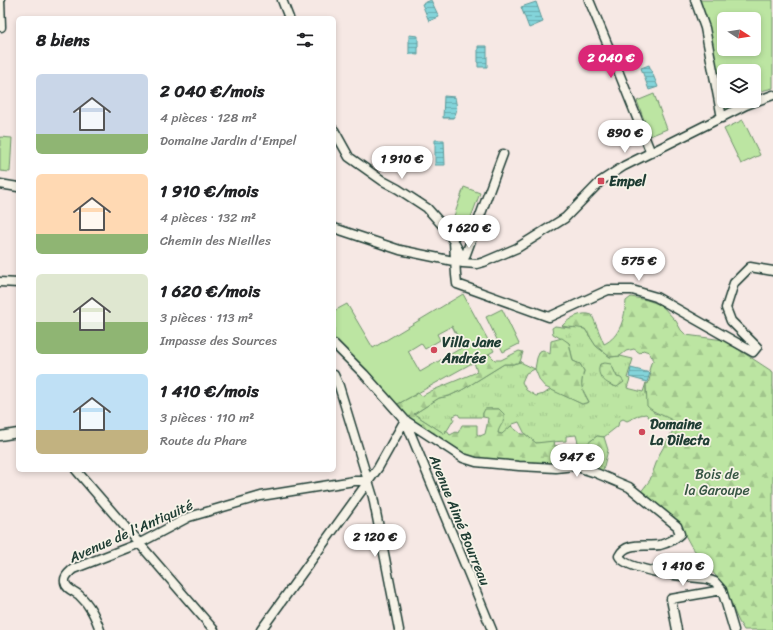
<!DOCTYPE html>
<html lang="fr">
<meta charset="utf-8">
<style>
:root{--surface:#fff;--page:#f6f6f6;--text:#202124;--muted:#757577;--accent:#db2777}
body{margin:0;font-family:Sriracha,sans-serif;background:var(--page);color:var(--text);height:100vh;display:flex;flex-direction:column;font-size:15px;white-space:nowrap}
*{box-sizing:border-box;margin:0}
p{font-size:13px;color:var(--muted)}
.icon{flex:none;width:22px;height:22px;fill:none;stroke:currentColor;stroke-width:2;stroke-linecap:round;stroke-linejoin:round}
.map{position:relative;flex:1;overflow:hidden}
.details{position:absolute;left:16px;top:16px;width:320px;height:456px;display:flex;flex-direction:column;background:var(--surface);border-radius:6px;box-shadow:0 2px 6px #0003}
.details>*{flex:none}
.needle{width:26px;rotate:102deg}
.controls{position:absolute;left:717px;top:12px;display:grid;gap:8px}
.controls a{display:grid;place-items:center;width:44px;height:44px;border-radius:6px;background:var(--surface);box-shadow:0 2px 6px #0003;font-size:20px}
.price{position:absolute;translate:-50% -34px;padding:0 9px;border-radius:14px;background:#fff;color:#222;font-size:13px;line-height:26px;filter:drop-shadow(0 1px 2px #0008)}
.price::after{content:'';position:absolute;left:50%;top:24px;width:12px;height:9px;margin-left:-6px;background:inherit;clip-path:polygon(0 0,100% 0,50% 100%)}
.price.selected{background:var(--accent);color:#fff}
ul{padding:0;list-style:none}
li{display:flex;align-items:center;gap:12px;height:100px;padding:0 20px}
li span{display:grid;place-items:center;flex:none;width:112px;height:80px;border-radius:6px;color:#555}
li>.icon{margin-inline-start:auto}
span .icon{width:48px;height:48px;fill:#fffc;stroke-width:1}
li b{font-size:17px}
h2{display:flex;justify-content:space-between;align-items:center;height:48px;padding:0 20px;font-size:17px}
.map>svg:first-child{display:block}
.grass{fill:url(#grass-tufts);stroke:#6e916b;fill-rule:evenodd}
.forest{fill:url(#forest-firs);stroke:#6e916b}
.garden{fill:#bce5a2;stroke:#6e916b;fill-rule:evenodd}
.water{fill:url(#water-rules);stroke:#5b9898}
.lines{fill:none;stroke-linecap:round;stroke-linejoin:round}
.minor-casing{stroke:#1f3d34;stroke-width:11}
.minor{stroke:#f7f3e8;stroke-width:8}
.poi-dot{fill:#d1495b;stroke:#f7f3e8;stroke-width:1.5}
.labels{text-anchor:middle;stroke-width:3.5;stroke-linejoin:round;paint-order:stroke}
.poi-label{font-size:14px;font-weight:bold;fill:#1f3d34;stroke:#f7f3e8;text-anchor:start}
.park-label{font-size:14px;fill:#375644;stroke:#f7f3e8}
.street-label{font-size:14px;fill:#1f3d34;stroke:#f7f3e8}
</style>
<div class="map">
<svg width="773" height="630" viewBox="0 0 773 630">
<defs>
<pattern id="grass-tufts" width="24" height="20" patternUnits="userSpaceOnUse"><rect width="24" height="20" fill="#bce5a2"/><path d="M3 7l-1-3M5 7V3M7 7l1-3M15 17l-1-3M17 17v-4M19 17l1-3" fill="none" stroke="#a1c58c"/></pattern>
<pattern id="forest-firs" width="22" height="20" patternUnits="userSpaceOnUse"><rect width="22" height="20" fill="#bce5a2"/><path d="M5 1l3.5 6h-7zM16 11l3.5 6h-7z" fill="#a1c58c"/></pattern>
<pattern id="water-rules" width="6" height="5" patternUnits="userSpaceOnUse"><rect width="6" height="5" fill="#83d4da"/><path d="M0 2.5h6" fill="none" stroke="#6badb2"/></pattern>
</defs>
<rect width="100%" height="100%" fill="#f6e8e4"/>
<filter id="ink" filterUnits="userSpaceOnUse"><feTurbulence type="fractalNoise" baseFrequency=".025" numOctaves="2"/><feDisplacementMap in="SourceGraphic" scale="8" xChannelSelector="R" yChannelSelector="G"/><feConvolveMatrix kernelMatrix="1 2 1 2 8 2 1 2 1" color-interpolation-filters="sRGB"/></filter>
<g filter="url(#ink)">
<path class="grass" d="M555,326l15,2 6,-1 9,2 11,17 14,11 10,-1 13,3 -6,19 3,1 -3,9 16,4 3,-9v11l8,19 10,2 11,7v5l-1,3 -18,-5 -10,-11 -6,1 -13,6 -4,-2 -4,2 -1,5 -14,11 -7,-1 -14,11 -4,-1 -3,-11 -10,1v5l-30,2 -11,-9 -6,-12 -6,2 -11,11 -4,-2 1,-24h-13l-3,4v4h-23l-2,-3 -5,2 1,3 -9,15 -31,-20 25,-16 10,-2 13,-6 42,-26h9l7,-2 15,7 -9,4 -4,9 4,8 10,6 8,-2 7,-5 31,15 7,-2c-7,-15 -10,-13 -5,-31l-4,-7 -7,-3 -4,-18 -16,-9 -1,-6zM611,364l6,13v10l-6,-2 -11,-9z"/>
<path class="forest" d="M631,297l16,3 14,5 15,16 5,9 5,5 38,5 49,32v258h-29l-5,-8 -18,-40 -30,-36 -12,-22 -28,-25 -11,-6 10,-13 9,-25 16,-28v-5c-10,-7 -20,-8 -28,-16l-1,-23 2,1 3,-11 -2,-2 2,-8 2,-2v-4l-3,-1 -1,-4 -6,-2 -3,3 -6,-4 -8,2 -6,5 -10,1 -14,-11 -11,-17c-8,-2 -15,-1 -23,-3 7,-8 20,-15 30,-11l12,29c16,-7 21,-27 22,-43z
M562,338l7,5 4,18 7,3 4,7c-4,16 -3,17 5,31l-7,2 -37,-17 -5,-6 -5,-12 2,-11 3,-7 3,-1 7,4 1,-13z
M519,351l4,1 -3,10 -7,2h-9l-42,26 -13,6 -10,2 -25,16 31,20 1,-4 4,5 6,-3 2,1 4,-8h15v9l3,2 5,-2 2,-9 1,-7 -5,-1v-4l2,-4h14l5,5c1,10 -5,11 -6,19l4,1 9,-8 10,8h4l11,9 18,-2 1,5 11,-1 1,5 5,1 7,-5 4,1 14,-11 7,1 4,13 -5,20 -7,3 -22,-7 -98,-4 -71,-42 -9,-15 22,-12 4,3 9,-5 46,-19 -3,-10 15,-8 6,6h6z
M605,363l6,1 6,13 4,1 3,4 -7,5c-11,-3 -22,-11 -17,-23z"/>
<path class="garden" d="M698,0h75v88l-16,4 -3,1v-22h-30v30h18l-16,11 -2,-1zM724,19h30v30h-30z
M654,94l13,35 -17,7 -13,-35z
M743,120l17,35 -19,9 -17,-35z
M0,137l12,1 -2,34 -10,-1z
M464,187l16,6 -13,35 -15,-6z
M463,294l31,57 -98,54 -24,-28 -38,-38v-28l13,-7 26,44zM452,326l11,21 -43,25 -12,-21 13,-8 4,6 15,-9 -3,-6z
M502,309l17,35 -16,8 -17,-35z"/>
<path class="water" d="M431,0l8,17 -10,4 -7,-17z
M536,2l7,20 -14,6 -8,-21z
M409,35l9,1v19l-9,-1z
M478,46h9v21h-9z
M649,65l9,22 -9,3 -8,-22z
M444,96l11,1c1,8 4,13 -2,21h-10z
M435,140h9l1,25h-10z
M631,368l19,5 -3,9 -18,-5z"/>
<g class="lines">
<g class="minor-casing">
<path id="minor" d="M0,0l1,27
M282,0l7,18
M589,0l20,48 42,105
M695,0l10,28 17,90
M334,130l15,27 34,24 15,8 29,19 17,19 10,15 7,13 2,8
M0,184l18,3
M334,228l66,22 63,13 14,1 7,-2 33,-14 48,-30 36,-37 23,-15 122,-61 27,-10
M454,242l2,33 1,9 92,33 59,-27h24l24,7 97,55 4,-5 -26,-26 -5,-13 8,-25 16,-16 23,4
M463,262l40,-108
M0,282l18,1
M334,344l30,30 41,46 58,38 13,4 43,4 37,2 18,-2 22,7 33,14 48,39 3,8c-6,6 -12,9 -20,11 -14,2 -34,-4 -41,11 7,15 70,21 88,23l8,3 7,8 12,40
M334,375l5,11 34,111 26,133
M405,420l87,210
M0,436l18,-3
M76,470l138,160
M100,630c-5,-14 -10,-25 -21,-35 -5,-4 -13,-6 -14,-13 -1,-6 4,-9 8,-13l67,-26 49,-26 72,-21 93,-15h14
M261,630l117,-162 27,-48
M677,630l-6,-31 51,-9"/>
</g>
<use href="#minor" class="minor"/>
</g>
</g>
<g class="poi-dot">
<rect x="597" y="177" width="8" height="8" rx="2"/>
<circle cx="434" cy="350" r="4"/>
<circle cx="642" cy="432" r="4"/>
</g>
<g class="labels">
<g class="poi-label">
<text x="609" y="186">Empel</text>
<text x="442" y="347">Villa Jane<tspan x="442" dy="16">Andrée</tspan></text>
<text x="650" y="429">Domaine<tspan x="650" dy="16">La Dilecta</tspan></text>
</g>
<g class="park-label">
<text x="717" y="479">Bois de<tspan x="717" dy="16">la Garoupe</tspan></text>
</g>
<g class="street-label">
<text transform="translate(460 520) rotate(68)" y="5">Avenue Aimé Bourreau</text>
<text transform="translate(131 531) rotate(-24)" y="5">Avenue de l'Antiquité</text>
</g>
</g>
</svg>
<div class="controls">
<a><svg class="needle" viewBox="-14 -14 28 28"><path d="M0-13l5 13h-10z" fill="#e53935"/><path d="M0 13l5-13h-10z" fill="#757577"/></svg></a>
<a><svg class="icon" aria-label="layers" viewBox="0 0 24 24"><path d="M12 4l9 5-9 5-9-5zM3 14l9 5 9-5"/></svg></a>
</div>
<b class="price selected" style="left:611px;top:79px">2 040 €</b>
<b class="price" style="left:625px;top:154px">890 €</b>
<b class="price" style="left:402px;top:180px">1 910 €</b>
<b class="price" style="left:469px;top:249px">1 620 €</b>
<b class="price" style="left:639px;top:282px">575 €</b>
<b class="price" style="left:577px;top:478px">947 €</b>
<b class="price" style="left:375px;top:558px">2 120 €</b>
<b class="price" style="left:683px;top:587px">1 410 €</b>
<section class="details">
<h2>8 biens<svg class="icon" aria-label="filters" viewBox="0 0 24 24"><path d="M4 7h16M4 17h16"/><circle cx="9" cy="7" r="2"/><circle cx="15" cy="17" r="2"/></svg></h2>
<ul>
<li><span style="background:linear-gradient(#c9d6e8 75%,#8fb573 0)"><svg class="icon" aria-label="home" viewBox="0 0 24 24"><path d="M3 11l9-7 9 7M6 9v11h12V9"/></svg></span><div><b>2 040 €/mois</b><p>4 pièces · 128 m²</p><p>Domaine Jardin d'Empel</p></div></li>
<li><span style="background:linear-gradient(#ffd9b3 75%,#8fb573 0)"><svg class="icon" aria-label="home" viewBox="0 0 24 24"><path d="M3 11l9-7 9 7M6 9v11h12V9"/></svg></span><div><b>1 910 €/mois</b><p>4 pièces · 132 m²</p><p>Chemin des Nieilles</p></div></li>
<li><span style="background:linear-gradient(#dfe7d0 60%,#8fb573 0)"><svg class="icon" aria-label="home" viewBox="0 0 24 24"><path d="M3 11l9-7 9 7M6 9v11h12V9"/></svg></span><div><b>1 620 €/mois</b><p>3 pièces · 113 m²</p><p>Impasse des Sources</p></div></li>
<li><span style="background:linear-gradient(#bfe0f5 70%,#c2b280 0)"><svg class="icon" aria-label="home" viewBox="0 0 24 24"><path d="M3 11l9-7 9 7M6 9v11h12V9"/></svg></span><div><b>1 410 €/mois</b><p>3 pièces · 110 m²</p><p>Route du Phare</p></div></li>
</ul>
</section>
</div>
